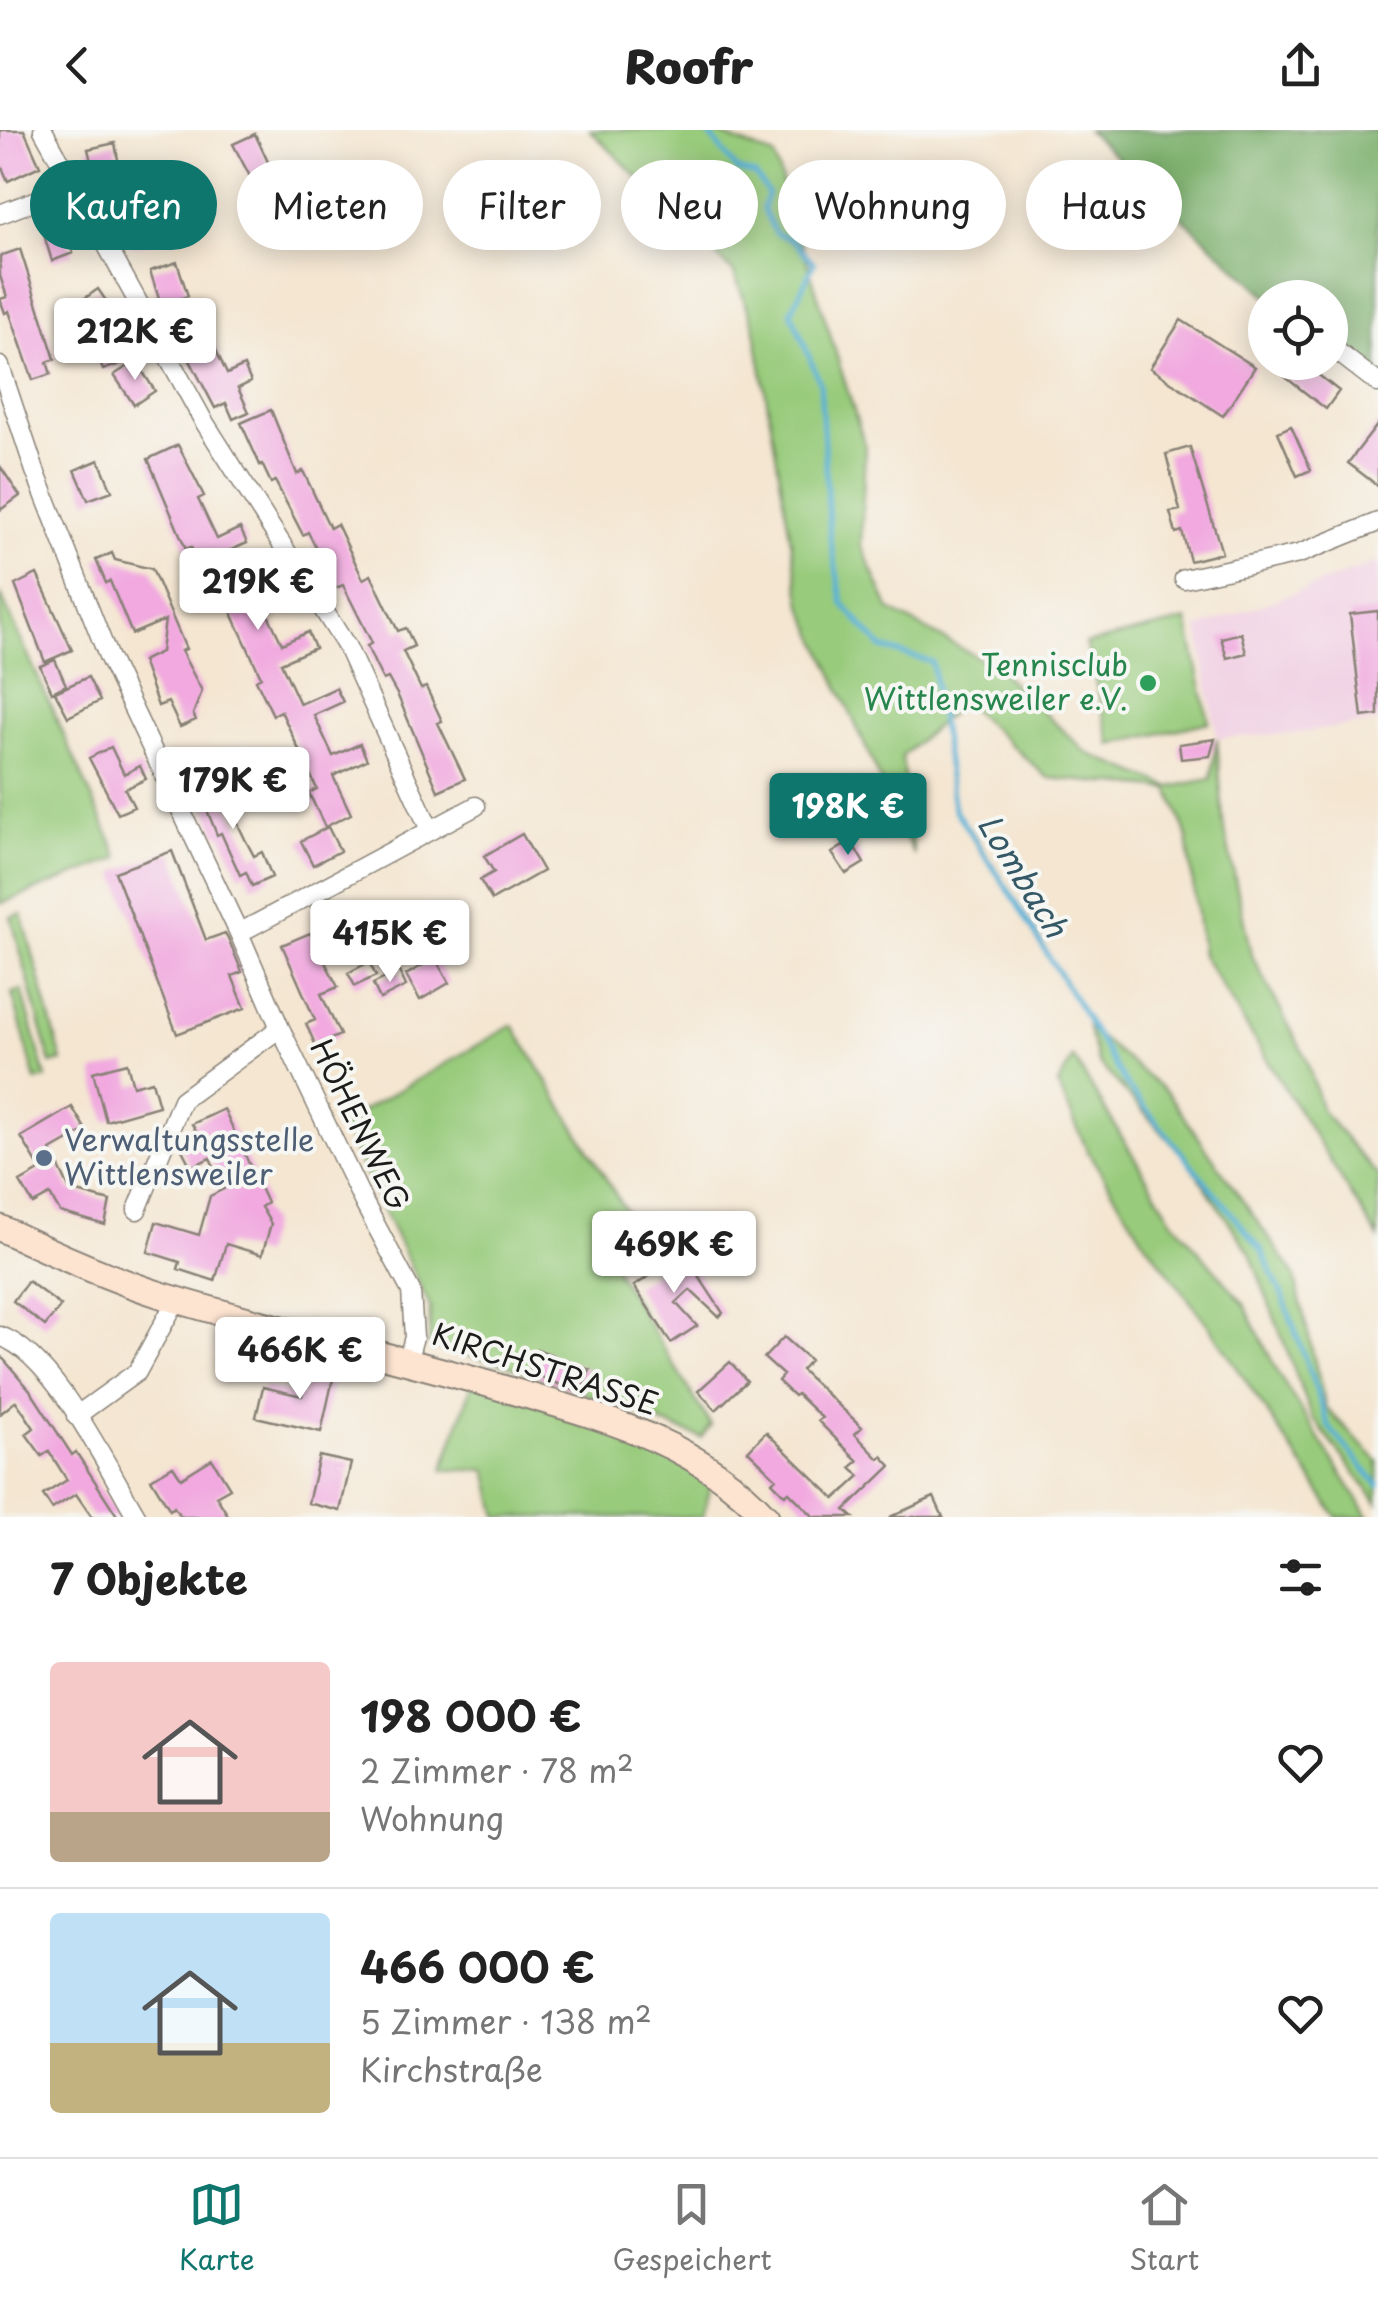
<!DOCTYPE html>
<html lang="de">
<meta charset="utf-8">
<style>
:root{--surface:#fff;--page:#f2f2f2;--text:#222;--muted:#767676;--line:#e0e0e0;--accent:#0f766e}
body{margin:0;font-family:"Playpen Sans",sans-serif;background:var(--page);color:var(--text);height:100vh;display:flex;flex-direction:column;font-size:38px;white-space:nowrap}
*{box-sizing:border-box;margin:0}
p{font-size:32px;color:var(--muted)}
.icon{flex:none;width:55px;height:55px;fill:none;stroke:currentColor;stroke-width:2;stroke-linecap:round;stroke-linejoin:round}
.map{position:relative;height:1387px;overflow:hidden}
.details{display:flex;flex-direction:column;background:var(--surface);flex:1}
.details>*{flex:none}
.top-card{position:absolute;left:30px;top:30px;width:1320px;height:90px;display:flex;gap:20px}
.controls{position:absolute;left:1248px;top:150px;display:grid;gap:20px}
.controls a{display:grid;place-items:center;width:100px;height:100px;border-radius:50%;background:var(--surface);box-shadow:0 5px 25px #0003;font-size:50px}
.price{position:absolute;translate:-50% -85px;padding:0 22px;border-radius:10px;background:#fff;color:#222;font-size:32px;line-height:65px;filter:drop-shadow(0 2px 5px #0008)}
.price::after{content:'';position:absolute;left:50%;top:60px;width:30px;height:22px;margin-left:-15px;background:inherit;clip-path:polygon(0 0,100% 0,50% 100%)}
.price.on{background:var(--accent);color:#fff}
ul{padding:0;list-style:none}
li{display:flex;align-items:center;gap:30px;height:250px;padding:0 50px}
li+li{border-top:2px solid var(--line)}
li span{display:grid;place-items:center;flex:none;width:280px;height:200px;border-radius:10px;color:#555}
li>.icon{margin-inline-start:auto}
span .icon{width:120px;height:120px;fill:#fffc;stroke-width:1}
li b{font-size:42px}
h2{display:flex;justify-content:space-between;align-items:center;height:120px;padding:0 50px;font-size:42px}
.chip{padding:0 35px;border-radius:45px;background:var(--surface);box-shadow:0 5px 25px #0003;font-size:35px;line-height:90px}
.chip.on{background:var(--accent);color:#fff}
header{display:flex;justify-content:space-between;align-items:center;height:130px;padding:0 50px;background:var(--surface);font-size:45px;font-weight:800}
.tab-bar{display:flex;justify-content:space-around;align-items:center;height:140px;border-top:2px solid var(--line);background:var(--surface);font-size:28px;color:var(--muted)}
.tab-bar a{display:grid;justify-items:center;gap:5px}
.tab-bar .on{color:var(--accent)}
.map>svg:first-child{display:block}
.built{fill:#f1d0e3}
.green{fill:#98cb7b;stroke:#5a744c;stroke-width:2.5}
.forest{fill:#7aaf6b;stroke:#4b6644;stroke-width:2.5}
.lines{fill:none;stroke-linecap:round;stroke-linejoin:round}
.stream{stroke:#59b1d6;stroke-width:5}
.building{fill:#f1a9df}
.street-casing{stroke:#888176;stroke-width:21}
.secondary-casing{stroke:#888176;stroke-width:29}
.street{stroke:#fff;stroke-width:18}
.secondary{stroke:#fde4d1;stroke-width:25}
.leisure-dot{fill:#2e9e5b;stroke:#f6f6f2;stroke-width:4}
.service-dot{fill:#5c6f8a;stroke:#f6f6f2;stroke-width:4}
.labels{text-anchor:middle;stroke-width:8;stroke-linejoin:round;paint-order:stroke}
.leisure-label{font-size:30px;fill:#27864d;stroke:#f6f6f2;text-anchor:end}
.street-label{font-size:30px;fill:#1c1c1c;stroke:#f6f6f2}
.service-label{font-size:30px;fill:#4e5e75;stroke:#f6f6f2;text-anchor:start}
.water-label{font-size:32px;font-style:italic;fill:#345866;stroke:#f6f6f2}
</style>
<header><svg class="icon" aria-label="back" viewBox="0 0 24 24"><path d="M15 5l-7 7 7 7"/></svg>Roofr<svg class="icon" aria-label="share" viewBox="0 0 24 24"><path d="M12 15V3M7 8l5-5 5 5M5 13v7h14v-7"/></svg></header>
<div class="map">
<svg width="1378" height="1387" viewBox="0 0 1378 1387">
<rect width="100%" height="100%" fill="#f6f6f2"/>
<filter id="ink" filterUnits="userSpaceOnUse"><feTurbulence type="fractalNoise" baseFrequency=".01" numOctaves="2"/><feDisplacementMap in="SourceGraphic" scale="20" xChannelSelector="R" yChannelSelector="G"/><feConvolveMatrix kernelMatrix="1 2 1 2 8 2 1 2 1" color-interpolation-filters="sRGB"/></filter>
<filter id="wash" filterUnits="userSpaceOnUse"><feTurbulence type="fractalNoise" baseFrequency=".0048" numOctaves="4" result="noise"/><feDisplacementMap in="SourceGraphic" scale="40" xChannelSelector="R" yChannelSelector="G"/><feGaussianBlur stdDeviation="2.25" result="paint"/><feColorMatrix in="noise" values="0 0 0 0 0 0 0 0 0 0 0 0 0 0 0 0 0 1.4 0 .05"/><feComposite in="paint" operator="in"/></filter>
<g filter="url(#wash)">
<rect width="100%" height="100%" fill="#f4e6d1"/>
<path class="built" d="M1378,432v160l-86,12 -75,4 -19,-110z"/>
<path class="green" d="M590,0h119l65,26 91,290 -4,99 29,65 104,56 93,87 83,34 41,-8 6,-41 6,84 28,132 55,104 16,53 56,65v62l-176,-283 -15,-118 -18,-48 -121,-11 -85,-76 -61,54 12,99 -112,-250 -48,-280 -20,-52z
M0,463l119,265 -119,46z
M1187,490l22,102 -98,23 -25,-101z
M22,784l40,147 -11,3 -40,-147z
M22,860l24,88 -10,3 -24,-88z
M513,895l123,203 -20,12v31l95,154 -9,13 -195,-73 -78,-19 1,-39 -89,-184z
M1088,898l79,64 127,182 32,134 52,53v42l-66,-86 -62,-164 -62,-92 -90,-99z
M1073,927l99,162 72,85 36,73 89,140h-32l-123,-184 -72,-96 -54,-85 -30,-67z
M474,1249l240,89 -11,49h-205l-11,-47h-44z"/>
<path class="forest" d="M1087,0h291v248l-48,-34v-46l-62,-1z"/>
<g class="lines">
<path class="stream" d="M706,0l31,40 18,5 13,18 -5,15 12,25 17,7 22,23 -23,49 29,71 10,154 13,67 39,44 50,14 22,147 57,85 116,192 134,163 23,50 45,128 49,58"/>
</g>
<g id="blocks">
<path class="building" d="M0,0h24l16,36 -32,15 -8,-18z
M255,4l19,41 -20,9 -21,-40z
M115,13l7,39 -17,4 -2,-10 -8,2 -7,-29z
M167,70l4,16 -19,5 4,20 -24,5 -1,-16 -2,1 -5,-20z
M63,97l10,26 -21,8 -8,-26z
M20,119l35,110 -8,3 4,12 -18,6 -24,-69 -4,2 -5,-14 7,-2 -7,-21v-20z
M177,132l11,34 -9,3 14,30 11,-5 23,50 17,-8 7,16 -13,6 11,24 -16,7 -7,-16 -11,5 -54,-103 -11,-34z
M98,159l19,28 -21,14 -18,-28z
M1181,190l74,47 -32,49 -73,-48z
M112,217l8,17 -17,6 -7,-17z
M136,231l19,30 -21,14 -20,-30z
M1266,232h36l37,29 -13,18z
M271,280l26,64 6,-3 27,57 7,-4 26,55 8,-4 27,56 8,-3 8,18 -11,5 18,38 5,-2 16,34 -4,2 27,56 -27,12 -40,-95 -10,-18 -5,2 -8,-16 -8,-18 5,-3 -29,-58 -7,3 -28,-56 -5,3 -28,-54 -4,2 -9,-19 -2,1 -19,-42z
M1378,294v62l-30,-23z
M1291,296l20,44 -14,6 -19,-44z
M178,315l26,51 -6,3 19,40 23,-11 7,15 -18,8 18,41 27,-13 8,16 -19,9 19,40 26,-12 7,16 -34,15 19,41 36,-16 7,14 -29,13 19,41 27,-12 7,16 -34,16 18,38 -26,13 -16,-34 8,-4 -36,-78 -8,4 -17,-35 5,-3 -35,-77 -8,4 -27,-57 -5,2 -38,-90z
M1190,317l32,106 -32,8 -8,-30 -6,2 -6,-21 10,-2 -14,-56z
M99,330l13,31 -24,9 -13,-30z
M0,336l20,30 -20,14z
M112,423l3,7 37,9 34,80 -5,2 21,40 -9,23 3,6 -16,7 -12,-25 -10,4 -16,-45 19,-9 4,-32 -33,14 -22,-53 -4,2 -10,-23z
M37,444l35,76 -27,12 -30,-77z
M1378,481v104l-16,2 -12,-103z
M1241,503l5,20 -19,5 -6,-20z
M55,530l11,25 -14,7 -12,-26z
M88,547l12,24 -32,16 -13,-25z
M1215,609l-5,17 -29,3 -2,-15z
M111,617l13,27 16,-8 6,13 -21,10 9,18 -16,7 -29,-56z
M224,648l10,20 -7,3 18,38 9,17 8,-4 10,25 -20,9 -6,-14 -6,3 -19,-42 -4,2 -18,-45z
M328,697l12,24 -27,14 -12,-24z
M522,704l21,37 -51,29 -12,-20 14,-8 -10,-16z
M851,711l13,22 -18,11 -14,-21z
M172,721l34,89 19,-7 3,5 14,34 -10,4 13,32 -68,26 -62,-162z
M310,803l28,54 -17,7 19,41 -24,11 -10,-22 9,-4 -33,-75z
M435,828l14,25 -29,17 -14,-25z
M369,832l7,14 -21,10 -7,-13z
M399,841l7,15 -26,13 -7,-15z
M127,933l6,23 19,-5 7,25 -53,15 -13,-49z
M72,977l14,23 -35,20 19,40 40,11 -5,24 -45,-13 -10,-17 -17,9 -13,-22 21,-12 -20,-33z
M224,979l43,94 -6,4 10,17 -9,31 -36,-11 -11,37 -37,-12 2,-7 -32,-10 8,-30 43,13 11,-39 14,-7 -14,-31 -19,9 -13,-25 18,-11 -4,-7z
M684,1124l39,59 -4,4 -29,-27 -14,13 21,23 -26,17 -37,-57z
M28,1151l33,25 -16,20 -32,-25z
M784,1207l26,23 -9,10 61,57 -7,7 24,25 3,-3 9,10 -46,44 8,7h-39l-25,-25 -4,3 -13,-13 4,-4 -28,-27 18,-19 69,67 25,-23 -9,-9 7,-6 -40,-40 4,-3 -25,-24 -3,2 -16,-15 5,-6 -19,-17z
M537,1219l53,21 -9,23 -53,-21z
M0,1225l30,35 42,65 4,-3 42,65h-26l-16,-23 -24,15 -9,-14 24,-15 -18,-29 -7,5 -16,-22 8,-6 -18,-27 -16,13z
M730,1232l17,19 -31,29 -18,-19z
M309,1234l26,6 -14,62 -65,-15 7,-30 39,9z
M319,1326l32,7 -11,48 -32,-8z
M212,1329l18,29 -14,8 13,21h-48l-7,-10 -4,3 -19,-31 22,-13 8,12z
M934,1367l9,20h-53z"/>
</g>
</g>
<g filter="url(#ink)">
<use href="#blocks" fill-opacity="0" stroke="#888176" stroke-width="2.5"/>
<g class="lines">
<g class="street-casing">
<path id="street" d="M43,0l160,290 144,227 83,183
M0,84l74,-28
M1330,216l48,37
M0,236l35,105 73,185 131,277 41,95 84,175 47,88 3,46 -6,22
M1184,449l115,-25 79,-32
M239,803l237,-127
M137,1080l45,-110 98,-72
M0,1206c54,19 107,131 137,181
M76,1286l61,-44 40,-73"/>
</g>
<g class="secondary-casing">
<path id="secondary" d="M0,1098c52,25 105,49 161,67 116,36 235,61 351,96 95,28 186,51 254,126"/>
</g>
<use href="#street" class="street"/>
<use href="#secondary" class="secondary"/>
</g>
</g>
<circle class="leisure-dot" cx="1148" cy="553" r="10"/>
<circle class="service-dot" cx="44" cy="1028" r="10"/>
<g class="labels">
<g class="leisure-label">
<text x="1128" y="546">Tennisclub<tspan x="1128" dy="34">Wittlensweiler e.V.</tspan></text>
</g>
<g class="street-label">
<text transform="translate(359 995) rotate(64)" y="10">HÖHENWEG</text>
<text transform="translate(545 1240) rotate(18)" y="10">KIRCHSTRASSE</text>
</g>
<g class="service-label">
<text x="64" y="1021">Verwaltungsstelle<tspan x="64" dy="34">Wittlensweiler</tspan></text>
</g>
<g class="water-label">
<text transform="translate(1022 746) rotate(58)" y="11">Lombach</text>
</g>
</g>
</svg>
<div class="controls">
<a><svg class="icon" aria-label="locate" viewBox="0 0 24 24"><circle cx="12" cy="12" r="6"/><path d="M12 2v4M12 18v4M2 12h4M18 12h4"/></svg></a>
</div>
<b class="price" style="left:135px;top:253px">212K €</b>
<b class="price" style="left:258px;top:503px">219K €</b>
<b class="price" style="left:233px;top:702px">179K €</b>
<b class="price on" style="left:848px;top:728px">198K €</b>
<b class="price" style="left:390px;top:855px">415K €</b>
<b class="price" style="left:674px;top:1166px">469K €</b>
<b class="price" style="left:300px;top:1272px">466K €</b>
<div class="top-card">
<a class="chip on">Kaufen</a>
<a class="chip">Mieten</a>
<a class="chip">Filter</a>
<a class="chip">Neu</a>
<a class="chip">Wohnung</a>
<a class="chip">Haus</a>
</div>
</div>
<section class="details">
<h2>7 Objekte<svg class="icon" aria-label="filters" viewBox="0 0 24 24"><path d="M4 7h16M4 17h16"/><circle cx="9" cy="7" r="2"/><circle cx="15" cy="17" r="2"/></svg></h2>
<ul>
<li><span style="background:linear-gradient(#f6c9c9 75%,#b9a48a 0)"><svg class="icon" aria-label="home" viewBox="0 0 24 24"><path d="M3 11l9-7 9 7M6 9v11h12V9"/></svg></span><div><b>198 000 €</b><p>2 Zimmer · 78 m²</p><p>Wohnung</p></div><svg class="icon" aria-label="heart" viewBox="0 0 24 24"><path d="M12 20l-8-8c-3-5 5-10 8-4 3-6 11-1 8 4z"/></svg></li>
<li><span style="background:linear-gradient(#bfe0f5 65%,#c2b280 0)"><svg class="icon" aria-label="home" viewBox="0 0 24 24"><path d="M3 11l9-7 9 7M6 9v11h12V9"/></svg></span><div><b>466 000 €</b><p>5 Zimmer · 138 m²</p><p>Kirchstraße</p></div><svg class="icon" aria-label="heart" viewBox="0 0 24 24"><path d="M12 20l-8-8c-3-5 5-10 8-4 3-6 11-1 8 4z"/></svg></li>
</ul>
</section>
<nav class="tab-bar">
<a class="on"><svg class="icon" aria-label="map" viewBox="0 0 24 24"><path d="M3 6l6-2 6 2 6-2v14l-6 2-6-2-6 2zM9 4v14M15 6v14"/></svg>Karte</a>
<a><svg class="icon" aria-label="saved" viewBox="0 0 24 24"><path d="M7 4h10v16l-5-4-5 4z"/></svg>Gespeichert</a>
<a><svg class="icon" aria-label="home" viewBox="0 0 24 24"><path d="M3 11l9-7 9 7M6 9v11h12V9"/></svg>Start</a>
</nav>
